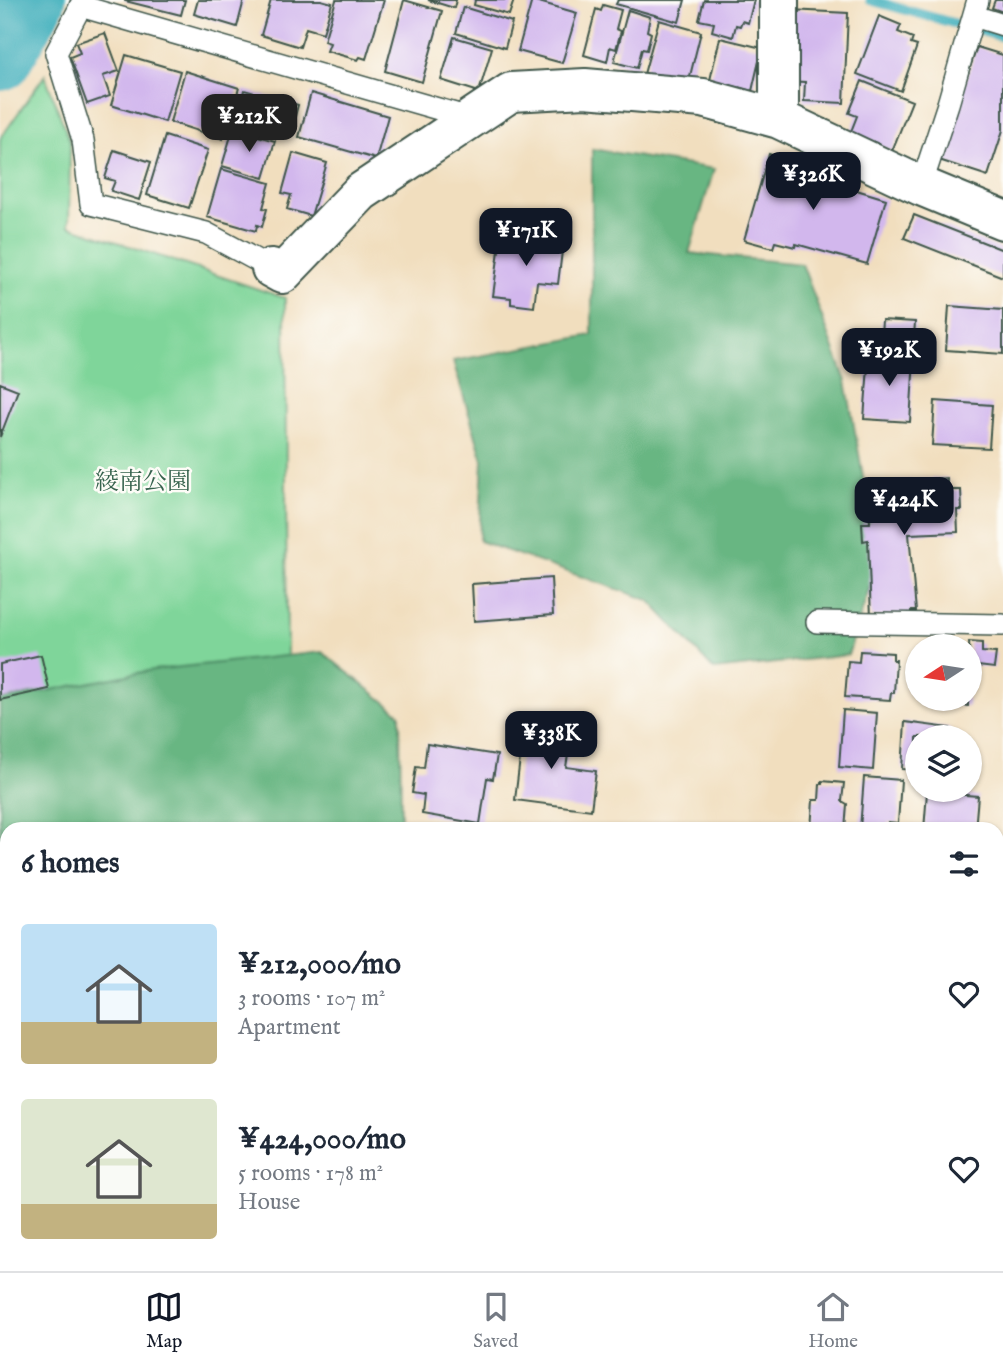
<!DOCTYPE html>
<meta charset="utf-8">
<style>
:root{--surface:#fff;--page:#f6f6f7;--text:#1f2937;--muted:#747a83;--line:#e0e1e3;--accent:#111827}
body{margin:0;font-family:"IM FELL English","Noto Serif JP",serif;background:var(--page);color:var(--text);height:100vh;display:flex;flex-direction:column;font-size:26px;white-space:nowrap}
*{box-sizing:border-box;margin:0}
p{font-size:23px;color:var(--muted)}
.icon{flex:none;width:38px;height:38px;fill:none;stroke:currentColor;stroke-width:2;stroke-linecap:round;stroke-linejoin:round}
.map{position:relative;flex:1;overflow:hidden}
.panel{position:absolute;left:0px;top:822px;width:1004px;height:450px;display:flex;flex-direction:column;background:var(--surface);border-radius:21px 21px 0 0;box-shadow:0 2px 5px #0004}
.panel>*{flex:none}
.needle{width:46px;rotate:258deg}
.controls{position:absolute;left:905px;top:634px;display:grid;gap:14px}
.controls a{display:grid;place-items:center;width:77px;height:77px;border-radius:50%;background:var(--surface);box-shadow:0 2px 5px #0004;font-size:35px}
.price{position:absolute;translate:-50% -60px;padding:0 16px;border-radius:14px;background:var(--accent);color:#fff;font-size:23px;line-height:46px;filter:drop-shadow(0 2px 4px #0008)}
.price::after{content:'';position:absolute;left:50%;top:42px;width:21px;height:16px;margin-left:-10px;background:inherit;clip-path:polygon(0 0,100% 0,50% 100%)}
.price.active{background:#222;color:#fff}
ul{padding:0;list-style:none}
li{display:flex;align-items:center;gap:21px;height:175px;padding:0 21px}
li span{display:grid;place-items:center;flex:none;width:196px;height:140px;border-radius:7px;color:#555}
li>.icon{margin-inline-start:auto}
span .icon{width:84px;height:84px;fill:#fffc;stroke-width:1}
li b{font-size:30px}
h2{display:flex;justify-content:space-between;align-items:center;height:84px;padding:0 21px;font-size:30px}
.tab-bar{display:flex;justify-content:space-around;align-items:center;height:98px;border-top:2px solid var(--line);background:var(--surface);font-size:19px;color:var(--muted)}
.tab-bar a{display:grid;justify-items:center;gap:4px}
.tab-bar .active{color:var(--accent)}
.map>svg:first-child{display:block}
.green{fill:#7fd59a;stroke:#4f8967;stroke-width:2}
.forest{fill:#67b682;stroke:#437a5b;stroke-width:2}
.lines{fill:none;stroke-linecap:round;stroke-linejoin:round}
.stream{stroke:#3eaebb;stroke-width:10}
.river{stroke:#3eaebb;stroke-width:66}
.building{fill:#d2b7ed}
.service-casing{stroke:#3e5549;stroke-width:24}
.minor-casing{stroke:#3e5549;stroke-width:42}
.service{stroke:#fff;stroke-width:21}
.minor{stroke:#fff;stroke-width:38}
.labels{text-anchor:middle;stroke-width:5;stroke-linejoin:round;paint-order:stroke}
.park-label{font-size:24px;fill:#37634e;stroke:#fdfcf7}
</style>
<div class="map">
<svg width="1003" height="1271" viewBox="0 0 1003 1271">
<rect width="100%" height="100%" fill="#fdfcf7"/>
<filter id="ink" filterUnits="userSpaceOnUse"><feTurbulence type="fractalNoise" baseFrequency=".0143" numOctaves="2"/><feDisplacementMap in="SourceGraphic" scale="14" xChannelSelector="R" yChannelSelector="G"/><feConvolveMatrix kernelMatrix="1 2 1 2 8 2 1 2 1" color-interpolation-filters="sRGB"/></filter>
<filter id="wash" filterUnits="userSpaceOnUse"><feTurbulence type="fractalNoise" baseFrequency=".00686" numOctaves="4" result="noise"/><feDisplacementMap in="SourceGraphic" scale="28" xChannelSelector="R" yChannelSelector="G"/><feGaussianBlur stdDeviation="1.57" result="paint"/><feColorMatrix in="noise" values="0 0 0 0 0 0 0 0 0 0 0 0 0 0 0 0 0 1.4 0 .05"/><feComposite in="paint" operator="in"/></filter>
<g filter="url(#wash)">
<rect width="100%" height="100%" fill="#f1debe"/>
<path class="green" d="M45,75l25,67 -1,84 216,72 2,367 -287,39v-565z"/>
<path class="forest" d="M592,149l122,20 -25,84 113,11 44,117 32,180 -30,94 -134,15 -65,-70 -170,-59 4,-81 -30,-99 139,-26z
M322,652l78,62 1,113 13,2 -407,1v435h127l-24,6h-110v-571l153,-30z
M201,1265h656l-12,6h-641z"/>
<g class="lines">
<path class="stream" d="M870,0l133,37"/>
<path class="river" d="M0,58l33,-58"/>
</g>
<g id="blocks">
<path class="building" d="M185,0l-4,15 -56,-14v-1z
M198,0h46l-7,27 -43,-13z
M271,0h50l11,3 -9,30 -17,-5 -6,19 -39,-12z
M336,0h48l-18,59 -6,-2 -2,3 -31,-9 3,-8 -6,-2z
M404,0l38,11 -20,71 -37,-11z
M428,0h28l-2,8z
M475,0h39l-5,15 -35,-10z
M532,0l45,13 -15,50 -44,-12z
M618,0h67l-6,22 -63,-18z
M704,0h50l-6,23 -6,-2 -2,5 -4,-1 -3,12 -21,-6 2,-8 -15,-3z
M995,0h8v12l-11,-4z
M603,5l18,5 -5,19 5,2 -5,18 -6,-2 -3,15 -23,-7 12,-46 5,2z
M463,7l49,15 -7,26 -49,-15z
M628,10l22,7 -3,14 4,2 -4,17 -5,-1 -5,19 -23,-6z
M790,10l58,3 -4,90 -40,-2 1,-19 -18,-1z
M879,16l22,9 -3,7 15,6 -2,6 6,2 -16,45 -44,-17z
M659,20l42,12 -13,52 -44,-10z
M105,33l14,38 -16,5 7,20 -23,8 -17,-47 10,-4 -4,-10z
M454,37l38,11 -13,44 -38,-12z
M720,38l42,10 -10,43 -42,-11z
M977,47l26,8v75l-15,46 -49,-16z
M126,55l54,16 -15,51 -54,-17z
M185,71l54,17 -16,51 -53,-17z
M862,81l50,20 -20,50 -42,-17 7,-18 -8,-3z
M244,90l54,15 -8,30 -54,-15z
M311,93l77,23 -12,43 -77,-22z
M233,129l42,12 -11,37 -42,-12z
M165,136l43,14 -19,58 -42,-13z
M114,150l37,12 -12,38 -28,-9 4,-10 -10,-3z
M293,153l34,10 -16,53 -24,-7 4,-14 -9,-2z
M769,154l60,18 -2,9 59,18 -19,65 -71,-20 -1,3 -20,-5 -2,6 -29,-8z
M221,169l49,14 -7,25 4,1 -5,18 -5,-2 -1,6 -49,-14z
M914,215l89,35v27l-99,-39z
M501,235l62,8 -5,41 -21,-2 -3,25 -23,-3v-6l-18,-2z
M949,306l54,4v44l-57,-4z
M882,320l33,2 -2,30 -33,-3z
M869,354l45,4 -4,64 -46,-3z
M0,383l18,7 -18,47z
M935,401l57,4 -3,43 -57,-3z
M947,478v12h14l1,20h-5l1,22 -49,2 7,77h-5v4l-40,2 -3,-77 -5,1 -1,-18h8l-2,-36 29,-2 -1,-4z
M551,578l2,37 -79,6 -2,-37z
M969,642l13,1v9l14,1 -2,15 -24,-3z
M860,651l33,2v7h3l-2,33h-3l-1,7 -45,-3 3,-36 11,1z
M41,655l8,34 -49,11v-36z
M925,698h43v8l-43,-4z
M843,710l34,3 -4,57 -34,-3z
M905,722l45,6 -1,9h-32v33l-15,-1z
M518,725l24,2v-2l13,1 -1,8 17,3 -5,30 30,4 -5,39 -76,-10 6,-50 -6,-1z
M427,744l70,11 -4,24 -6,-1 -7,46 -58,-10 2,-19 -12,-2 4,-26 8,1z
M864,777l37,3 -3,43 -10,-1v8l-28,-1z
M822,781l22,2 -2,18 5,3 -2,26h-34l2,-30h6l1,-16h2z
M927,792l51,4 -3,34h-51z
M998,1006h5v46h-5z
M776,1265h109l-1,6h-108z"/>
</g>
</g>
<g filter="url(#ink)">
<use href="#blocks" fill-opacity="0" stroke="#3e5549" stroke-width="2"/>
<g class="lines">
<g class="service-casing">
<path id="service" d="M84,0l-28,53 27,87 8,64 115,29 65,35
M80,6l393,113
M974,16l29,9
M921,186l27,-82 30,-104
M817,622l186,3"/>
</g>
<g class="minor-casing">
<path id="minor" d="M779,119v-119
M271,268l11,6 79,-82 150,-100 74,-4 118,10 76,21 142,67 82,34
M998,937l5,-49
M0,1260h7
M119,1265l68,6
M961,1271v-6"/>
</g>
<use href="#service" class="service"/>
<use href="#minor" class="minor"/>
</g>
</g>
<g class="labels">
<g class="park-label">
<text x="143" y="489">綾南公園</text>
</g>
</g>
</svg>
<div class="controls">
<a><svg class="needle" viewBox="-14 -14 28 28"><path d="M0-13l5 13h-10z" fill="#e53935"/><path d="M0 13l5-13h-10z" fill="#747a83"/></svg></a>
<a><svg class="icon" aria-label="layers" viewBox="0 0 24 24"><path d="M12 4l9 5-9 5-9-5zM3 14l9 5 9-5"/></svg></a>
</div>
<b class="price active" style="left:249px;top:154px">¥212K</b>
<b class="price" style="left:813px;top:212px">¥326K</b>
<b class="price" style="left:526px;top:268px">¥171K</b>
<b class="price" style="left:889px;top:388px">¥192K</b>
<b class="price" style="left:904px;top:537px">¥424K</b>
<b class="price" style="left:551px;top:771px">¥338K</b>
<section class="panel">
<h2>6 homes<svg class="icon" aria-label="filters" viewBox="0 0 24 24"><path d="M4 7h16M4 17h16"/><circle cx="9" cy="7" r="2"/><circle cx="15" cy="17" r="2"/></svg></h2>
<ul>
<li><span style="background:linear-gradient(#bfe0f5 70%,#c2b280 0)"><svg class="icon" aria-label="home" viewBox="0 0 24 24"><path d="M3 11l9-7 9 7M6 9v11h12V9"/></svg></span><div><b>¥212,000/mo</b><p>3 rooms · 107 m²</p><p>Apartment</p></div><svg class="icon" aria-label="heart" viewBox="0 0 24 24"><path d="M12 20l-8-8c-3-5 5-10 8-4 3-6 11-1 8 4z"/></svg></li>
<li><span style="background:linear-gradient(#dfe7d0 75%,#c2b280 0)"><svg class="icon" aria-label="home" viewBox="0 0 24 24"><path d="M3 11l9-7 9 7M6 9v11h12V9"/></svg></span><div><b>¥424,000/mo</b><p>5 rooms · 178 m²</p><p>House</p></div><svg class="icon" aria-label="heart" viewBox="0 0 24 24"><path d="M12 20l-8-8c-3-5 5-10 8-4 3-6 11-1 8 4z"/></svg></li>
</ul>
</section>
</div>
<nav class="tab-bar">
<a class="active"><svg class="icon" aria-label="map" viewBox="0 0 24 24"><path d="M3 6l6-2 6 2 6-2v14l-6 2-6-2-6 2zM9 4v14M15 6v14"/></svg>Map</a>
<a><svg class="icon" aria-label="saved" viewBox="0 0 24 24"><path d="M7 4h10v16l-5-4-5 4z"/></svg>Saved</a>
<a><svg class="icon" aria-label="home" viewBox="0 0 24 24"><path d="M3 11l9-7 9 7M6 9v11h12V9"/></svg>Home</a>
</nav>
